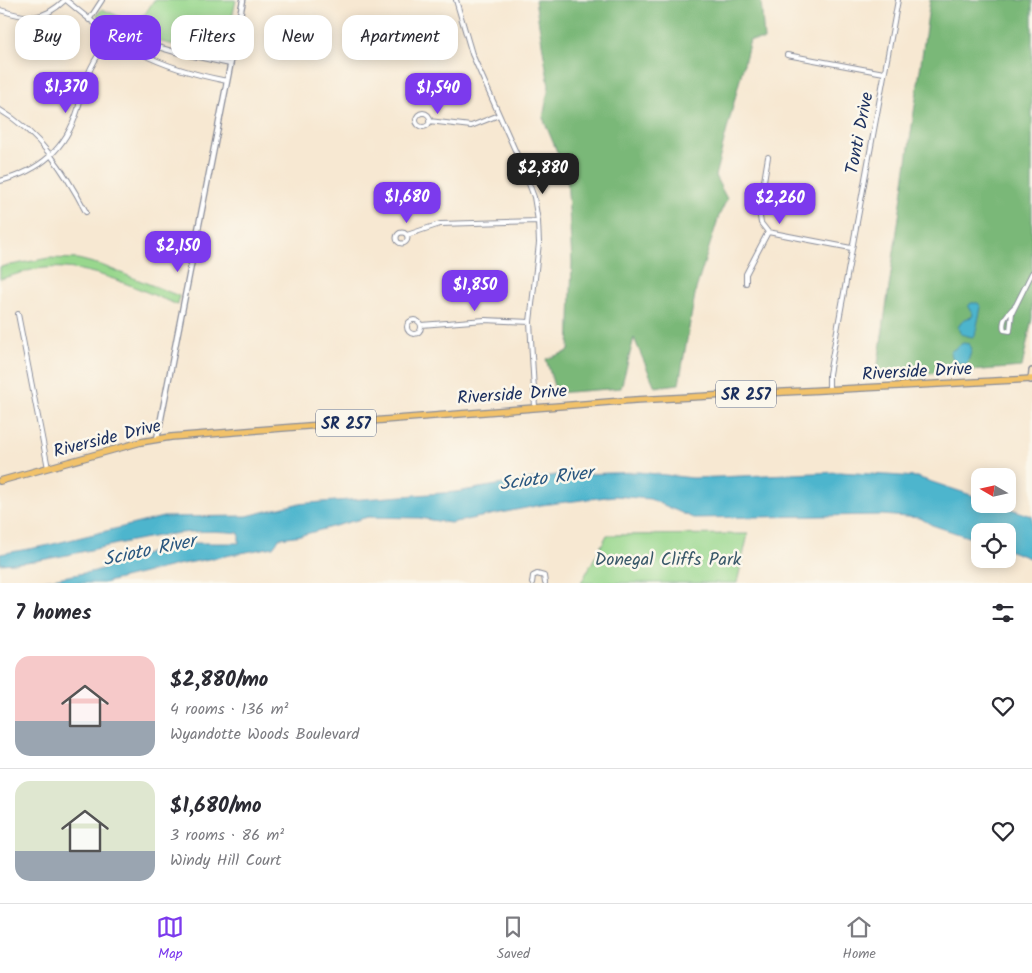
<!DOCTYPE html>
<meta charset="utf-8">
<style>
:root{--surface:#fff;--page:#f7f7f7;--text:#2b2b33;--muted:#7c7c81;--line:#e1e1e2;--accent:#7c3aed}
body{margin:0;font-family:Kalam,sans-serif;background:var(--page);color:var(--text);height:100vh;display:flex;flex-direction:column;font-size:19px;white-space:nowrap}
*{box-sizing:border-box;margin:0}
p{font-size:16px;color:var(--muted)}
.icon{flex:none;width:28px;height:28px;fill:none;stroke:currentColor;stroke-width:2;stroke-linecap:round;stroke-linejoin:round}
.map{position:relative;height:583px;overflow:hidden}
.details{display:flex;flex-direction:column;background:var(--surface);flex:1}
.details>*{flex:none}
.hud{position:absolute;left:15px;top:15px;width:500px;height:45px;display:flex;gap:10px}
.needle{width:32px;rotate:279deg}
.buttons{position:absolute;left:971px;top:468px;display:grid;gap:10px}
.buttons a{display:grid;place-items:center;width:45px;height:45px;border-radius:10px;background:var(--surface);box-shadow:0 2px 12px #0003;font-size:25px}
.price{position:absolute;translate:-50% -42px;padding:0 11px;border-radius:10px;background:var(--accent);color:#fff;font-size:16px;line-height:32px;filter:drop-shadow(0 1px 2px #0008)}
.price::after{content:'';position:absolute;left:50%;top:30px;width:15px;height:11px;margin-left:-8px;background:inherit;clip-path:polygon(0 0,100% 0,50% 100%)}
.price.on{background:#222;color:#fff}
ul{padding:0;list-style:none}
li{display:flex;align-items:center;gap:15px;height:125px;padding:0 15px}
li+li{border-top:1px solid var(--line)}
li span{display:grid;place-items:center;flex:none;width:140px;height:100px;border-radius:15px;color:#555}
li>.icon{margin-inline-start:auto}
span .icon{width:60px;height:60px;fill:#fffc;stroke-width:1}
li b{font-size:21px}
h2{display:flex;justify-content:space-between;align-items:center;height:60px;padding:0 15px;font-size:21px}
.chip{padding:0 18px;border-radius:15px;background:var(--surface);box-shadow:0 2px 12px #0003;font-size:18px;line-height:45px}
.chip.on{background:var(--accent);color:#fff}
.tab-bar{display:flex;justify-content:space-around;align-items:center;height:70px;border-top:1px solid var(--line);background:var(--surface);font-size:14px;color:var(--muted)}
.tab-bar a{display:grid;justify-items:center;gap:2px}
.tab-bar .on{color:var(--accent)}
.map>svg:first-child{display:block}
.green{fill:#98d78d;stroke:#5a8376}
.forest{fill:#7ab878;stroke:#4a746b}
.water{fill:#4eb5cd;stroke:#347296}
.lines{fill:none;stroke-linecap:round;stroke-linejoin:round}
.minor-casing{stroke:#898c98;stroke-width:6}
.tertiary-casing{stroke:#898c98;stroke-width:7}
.secondary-casing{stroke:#898c98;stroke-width:8}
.primary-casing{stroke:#898c98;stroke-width:8}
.minor{stroke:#fff;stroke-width:4}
.tertiary{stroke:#fff;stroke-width:4.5}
.secondary{stroke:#fae7c3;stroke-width:5}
.primary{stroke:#f2c26a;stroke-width:5.5}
.labels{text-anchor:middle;stroke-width:5;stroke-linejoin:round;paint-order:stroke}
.shield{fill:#fbf7ec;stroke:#5e6b89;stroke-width:1}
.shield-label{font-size:16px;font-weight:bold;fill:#1b2f5e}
.street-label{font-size:18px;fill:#1b2f5e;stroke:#fbf7ec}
.park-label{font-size:18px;fill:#3a596a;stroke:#fbf7ec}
.water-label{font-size:19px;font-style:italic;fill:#2a577f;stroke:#fbf7ec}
</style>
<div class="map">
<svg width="1032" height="583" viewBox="0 0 1032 583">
<rect width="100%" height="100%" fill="#fbf7ec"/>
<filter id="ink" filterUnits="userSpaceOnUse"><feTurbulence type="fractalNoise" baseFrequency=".02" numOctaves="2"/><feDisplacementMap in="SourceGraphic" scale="10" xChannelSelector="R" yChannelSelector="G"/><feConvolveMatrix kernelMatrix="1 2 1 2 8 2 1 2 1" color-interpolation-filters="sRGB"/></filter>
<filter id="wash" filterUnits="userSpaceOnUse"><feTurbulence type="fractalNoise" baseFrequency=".0096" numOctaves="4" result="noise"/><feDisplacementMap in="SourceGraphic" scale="20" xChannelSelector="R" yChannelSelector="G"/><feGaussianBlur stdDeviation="1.12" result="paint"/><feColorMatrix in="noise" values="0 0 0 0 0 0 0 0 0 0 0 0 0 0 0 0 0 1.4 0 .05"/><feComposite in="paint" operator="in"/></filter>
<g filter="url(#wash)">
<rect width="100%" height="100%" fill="#f7e8d2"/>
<path class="green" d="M154,0h82l-11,49 -7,5c-41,-7 -79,-17 -119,-32l-2,-7 5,-6 26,11 17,-6z
M49,258l29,1 23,6 78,31 -1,9c-41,-16 -87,-41 -133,-37 -15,1 -30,7 -45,11v-12z
M748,534l-11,49h-156l26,-48z"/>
<path class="forest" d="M535,0h226l3,40h-14l-35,136 12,23 -8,17 -23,73 -17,95 -24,3 -21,-49 -13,50 -65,5 -10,-34 23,-8 3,-89 -5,-86 -24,-58 6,-32z
M930,0h102v318l-10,49 -146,11z"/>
<path class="water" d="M971,303h7l3,4 -6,28 -3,2 -11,-3 -3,-7 6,-8 8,-2 1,-3 -5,-7z
M963,343l6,1 3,5 -5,15c-7,1 -15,-4 -17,-12z
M638,472l55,6 146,-6 78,5 63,21v6h16l36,12v43l-24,-9v-19h-28v10l-48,-16 -12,-7 -38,-3 -189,3 -43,-19 -35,-3 -74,9 -91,18 -31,-5 -51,-1 -66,18 -22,3 -7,9 -96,18 -74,18h-73l65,-12 85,-28h59v-10c-65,-8 -129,15 -193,26 -15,3 -31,4 -46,5v-10l45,-8 118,-29 84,-1 49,-12 160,-12 100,-17z"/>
</g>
<g filter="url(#ink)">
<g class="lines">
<g class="minor-casing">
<path id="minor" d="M66,0c55,47 88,67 161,81
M456,0l16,54 51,114 11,29 4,24 1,22 -9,79 5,85
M0,10c28,9 42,12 65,-10
M89,20l13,-20
M118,38h9l48,14 55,12
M787,55l97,18
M0,110c40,23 65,62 86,102
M416 120a7 7 0 1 1 14 0a7 7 0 1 1-14 0Z
M429,121l42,5 28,-11
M768,157l-9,54 2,12 7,9 83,16
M0,181c40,-10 66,-32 78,-72 3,-12 5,-23 10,-34 5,-15 15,-27 24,-40
M396.5 238a5.5 5.5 0 1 1 11 0a5.5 5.5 0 1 1-11 0Z
M407,235l33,-11 98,-3
M746,283v-9l22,-42
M1015,306c-7,8 -14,13 -11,24l6,1 2,-18 20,-40
M18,314l30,154
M407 327a7 7 0 1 1 14 0a7 7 0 1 1-14 0Z
M421,325l64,-5 45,2
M829,390v-16l69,-374
M532,583l1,-7 4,-2 7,2 1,7"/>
</g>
<g class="tertiary-casing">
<path id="tertiary" d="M157,439l86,-439"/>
</g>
<g class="secondary-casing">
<path id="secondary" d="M1031,380l1,-9"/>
</g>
<g class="primary-casing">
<path id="primary" d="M0,481l141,-39 30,-5 464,-37 397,-21"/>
</g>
<use href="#minor" class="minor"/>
<use href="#tertiary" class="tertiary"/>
<use href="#secondary" class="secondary"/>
<use href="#primary" class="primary"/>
</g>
</g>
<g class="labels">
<g class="shield">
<rect x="716" y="380.5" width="60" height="27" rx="4"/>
<rect x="316" y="409.5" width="60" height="27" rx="4"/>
</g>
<g class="shield-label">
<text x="746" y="400">SR 257</text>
<text x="346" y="429">SR 257</text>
</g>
<g class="street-label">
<text transform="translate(859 133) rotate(-79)" y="6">Tonti Drive</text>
<text transform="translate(917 371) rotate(-3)" y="6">Riverside Drive</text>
<text transform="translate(512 394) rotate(-4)" y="6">Riverside Drive</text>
<text transform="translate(107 438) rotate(-14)" y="6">Riverside Drive</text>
</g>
<g class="park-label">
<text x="668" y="565">Donegal Cliffs Park</text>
</g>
<g class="water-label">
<text transform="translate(546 477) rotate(-7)" y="7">Scioto River</text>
<text transform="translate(149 549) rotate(-12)" y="7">Scioto River</text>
</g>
</g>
</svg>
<div class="buttons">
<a><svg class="needle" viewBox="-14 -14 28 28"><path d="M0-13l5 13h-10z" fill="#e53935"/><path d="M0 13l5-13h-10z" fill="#7c7c81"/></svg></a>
<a><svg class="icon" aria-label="locate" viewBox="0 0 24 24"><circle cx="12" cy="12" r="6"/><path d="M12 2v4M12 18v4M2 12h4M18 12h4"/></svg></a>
</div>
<b class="price" style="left:66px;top:114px">$1,370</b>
<b class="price" style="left:438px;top:115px">$1,540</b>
<b class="price on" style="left:543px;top:195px">$2,880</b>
<b class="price" style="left:407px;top:224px">$1,680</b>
<b class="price" style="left:780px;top:225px">$2,260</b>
<b class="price" style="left:178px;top:273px">$2,150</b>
<b class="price" style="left:475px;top:312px">$1,850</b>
<div class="hud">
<a class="chip">Buy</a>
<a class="chip on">Rent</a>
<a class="chip">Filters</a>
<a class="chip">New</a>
<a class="chip">Apartment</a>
</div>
</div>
<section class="details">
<h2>7 homes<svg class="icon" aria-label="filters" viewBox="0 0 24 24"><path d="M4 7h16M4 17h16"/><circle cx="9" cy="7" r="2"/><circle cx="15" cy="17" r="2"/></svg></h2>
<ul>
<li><span style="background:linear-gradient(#f6c9c9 65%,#9aa5b1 0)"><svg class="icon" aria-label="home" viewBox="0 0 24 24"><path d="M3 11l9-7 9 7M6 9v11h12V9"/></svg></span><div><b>$2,880/mo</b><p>4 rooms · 136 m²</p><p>Wyandotte Woods Boulevard</p></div><svg class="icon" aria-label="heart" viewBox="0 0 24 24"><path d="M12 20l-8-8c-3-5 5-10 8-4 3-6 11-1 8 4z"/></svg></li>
<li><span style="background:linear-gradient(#dfe7d0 70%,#9aa5b1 0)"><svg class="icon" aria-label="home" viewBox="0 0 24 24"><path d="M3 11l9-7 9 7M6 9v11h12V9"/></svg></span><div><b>$1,680/mo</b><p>3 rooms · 86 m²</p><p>Windy Hill Court</p></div><svg class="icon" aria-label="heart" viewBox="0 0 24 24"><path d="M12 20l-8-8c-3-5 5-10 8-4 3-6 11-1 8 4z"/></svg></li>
</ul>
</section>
<nav class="tab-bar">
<a class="on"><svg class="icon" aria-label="map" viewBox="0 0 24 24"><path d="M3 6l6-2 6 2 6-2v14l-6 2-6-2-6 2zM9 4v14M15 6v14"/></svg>Map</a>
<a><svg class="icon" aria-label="saved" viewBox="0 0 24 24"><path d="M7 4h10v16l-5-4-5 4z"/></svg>Saved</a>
<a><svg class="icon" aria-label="home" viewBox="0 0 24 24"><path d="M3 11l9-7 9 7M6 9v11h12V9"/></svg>Home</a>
</nav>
